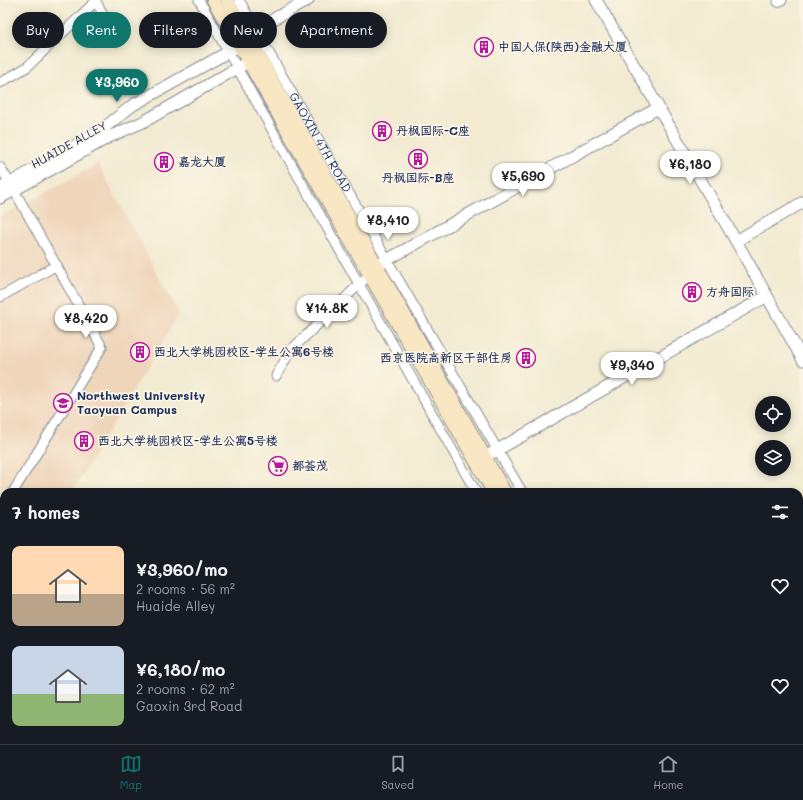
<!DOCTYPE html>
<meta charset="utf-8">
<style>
:root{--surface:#171b24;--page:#20242c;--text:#f1f3f6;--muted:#9ea1a6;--line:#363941;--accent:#0f766e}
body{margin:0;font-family:Mali,"LXGW WenKai TC",sans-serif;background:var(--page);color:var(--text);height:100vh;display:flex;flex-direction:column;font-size:15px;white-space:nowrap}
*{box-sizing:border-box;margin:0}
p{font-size:13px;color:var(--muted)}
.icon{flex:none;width:22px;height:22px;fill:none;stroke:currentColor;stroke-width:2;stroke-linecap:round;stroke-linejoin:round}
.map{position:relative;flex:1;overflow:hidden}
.panel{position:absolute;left:0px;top:488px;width:803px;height:256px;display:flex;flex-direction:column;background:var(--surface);border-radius:12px 12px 0 0;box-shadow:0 2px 10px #0003}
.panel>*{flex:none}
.guide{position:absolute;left:12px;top:12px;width:400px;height:36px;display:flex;gap:8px}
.controls{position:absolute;left:755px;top:396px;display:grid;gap:8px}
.controls a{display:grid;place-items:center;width:36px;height:36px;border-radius:50%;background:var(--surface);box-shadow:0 2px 10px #0003;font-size:20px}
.price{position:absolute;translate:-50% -34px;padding:0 9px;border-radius:14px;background:#fff;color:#222;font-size:13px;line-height:26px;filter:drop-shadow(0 1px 2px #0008)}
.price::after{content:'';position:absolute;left:50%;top:24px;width:12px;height:9px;margin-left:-6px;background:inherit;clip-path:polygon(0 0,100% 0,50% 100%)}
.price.on{background:var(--accent);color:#fff}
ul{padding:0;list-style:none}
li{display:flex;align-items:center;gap:12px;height:100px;padding:0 12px}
li span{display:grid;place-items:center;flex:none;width:112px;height:80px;border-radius:8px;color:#555}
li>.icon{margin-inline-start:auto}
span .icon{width:48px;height:48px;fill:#fffc;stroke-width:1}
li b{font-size:17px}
h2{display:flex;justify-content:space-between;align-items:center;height:48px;padding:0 12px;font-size:17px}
.tag{padding:0 14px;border-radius:18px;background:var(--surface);box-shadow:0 2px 10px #0003;font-size:14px;line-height:36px}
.tag.on{background:var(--accent);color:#fff}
.tabs{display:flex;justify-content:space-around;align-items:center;height:56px;border-top:1px solid var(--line);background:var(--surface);font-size:11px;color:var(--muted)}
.tabs a{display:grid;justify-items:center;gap:2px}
.tabs .on{color:var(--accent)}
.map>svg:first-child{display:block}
.built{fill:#efd6bb}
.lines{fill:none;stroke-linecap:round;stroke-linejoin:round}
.minor-casing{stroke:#868d98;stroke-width:11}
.tertiary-casing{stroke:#868d98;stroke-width:13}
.secondary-casing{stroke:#868d98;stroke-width:14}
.primary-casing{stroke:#868d98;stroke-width:16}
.minor{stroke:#fff;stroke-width:9}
.tertiary{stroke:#fff;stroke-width:11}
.secondary{stroke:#f9e7c3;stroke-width:12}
.primary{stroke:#f1c36a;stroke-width:14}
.labels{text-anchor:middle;stroke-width:3.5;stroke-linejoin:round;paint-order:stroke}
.poi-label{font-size:12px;font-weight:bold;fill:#1b2f5e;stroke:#fcf5e5;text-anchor:start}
.street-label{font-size:12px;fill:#1b2f5e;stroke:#fcf5e5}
</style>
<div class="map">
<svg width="803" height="744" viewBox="0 0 803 744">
<rect width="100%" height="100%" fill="#fcf5e5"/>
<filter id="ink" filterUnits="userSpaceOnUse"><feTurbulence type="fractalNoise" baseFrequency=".025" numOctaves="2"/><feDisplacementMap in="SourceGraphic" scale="8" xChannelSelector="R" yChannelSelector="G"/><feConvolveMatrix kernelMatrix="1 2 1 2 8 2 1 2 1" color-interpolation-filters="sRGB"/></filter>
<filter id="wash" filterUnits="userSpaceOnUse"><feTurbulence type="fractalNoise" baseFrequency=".012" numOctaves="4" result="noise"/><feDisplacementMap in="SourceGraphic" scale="16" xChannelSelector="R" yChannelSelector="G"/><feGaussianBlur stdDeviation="0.9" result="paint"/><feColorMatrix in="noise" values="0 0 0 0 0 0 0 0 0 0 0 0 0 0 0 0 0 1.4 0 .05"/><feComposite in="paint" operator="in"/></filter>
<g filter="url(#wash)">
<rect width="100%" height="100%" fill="#f2ebd2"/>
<path class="built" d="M98,164l81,150 -107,178h-68v112l-4,7v-394z
M26,740h40l-3,4h-31z"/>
</g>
<g filter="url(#ink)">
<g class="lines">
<g class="minor-casing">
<g id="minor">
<path d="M95,0l23,41"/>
<path d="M199,0l277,492"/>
<path id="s1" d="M239,0l148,260 135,232"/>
<path d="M778,2l4,-2"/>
<path d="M0,83l27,-16 69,-66"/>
<path d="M0,167l14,23 88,157 -89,145"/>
<path d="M0,297l57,-32"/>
<path d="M276,376l15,-26 78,-75"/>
<path d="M0,513l4,-7"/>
<path d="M155,740l7,4"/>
</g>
</g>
<g class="tertiary-casing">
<path id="tertiary" d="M596,0l140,241 67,119
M0,189l100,-58 33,-26 106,-59 8,-12 61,-34
M0,198l109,-61 36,-16 103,-59v-9
M736,241l67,-39
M378,265l280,-157
M485,457l282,-161
M737,740l7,4"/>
</g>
<g class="secondary-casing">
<path id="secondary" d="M213,0l280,492
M227,0l278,492"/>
</g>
<g class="primary-casing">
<path id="primary" d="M799,518l4,-2
M799,536l4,-3
M399,744l7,-4
M437,744l8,-4"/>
</g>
<use href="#minor" class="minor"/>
<use href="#tertiary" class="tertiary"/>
<use href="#secondary" class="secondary"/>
<use href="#primary" class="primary"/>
</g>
</g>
<defs>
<g id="building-ring" transform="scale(1)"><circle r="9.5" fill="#fcf5e5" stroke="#b5179e" stroke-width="1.5"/><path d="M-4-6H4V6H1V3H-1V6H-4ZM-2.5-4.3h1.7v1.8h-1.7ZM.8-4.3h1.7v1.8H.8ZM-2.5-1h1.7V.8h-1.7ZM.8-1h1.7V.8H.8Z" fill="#b5179e"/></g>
<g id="university-ring" transform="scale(1)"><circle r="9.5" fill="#fcf5e5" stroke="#b5179e" stroke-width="1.5"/><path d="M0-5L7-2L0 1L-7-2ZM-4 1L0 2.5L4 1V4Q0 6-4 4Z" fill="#b5179e"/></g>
<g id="supermarket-ring" transform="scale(1)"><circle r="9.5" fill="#fcf5e5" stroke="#b5179e" stroke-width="1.5"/><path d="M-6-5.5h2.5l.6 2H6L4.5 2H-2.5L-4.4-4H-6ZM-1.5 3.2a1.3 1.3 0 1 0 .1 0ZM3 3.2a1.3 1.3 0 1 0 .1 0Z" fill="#b5179e"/></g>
</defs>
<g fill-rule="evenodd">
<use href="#building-ring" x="484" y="47"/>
<use href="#building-ring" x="382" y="131"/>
<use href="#building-ring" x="418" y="159"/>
<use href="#building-ring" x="164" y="162"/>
<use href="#building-ring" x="692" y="292"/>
<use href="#building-ring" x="140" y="352"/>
<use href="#building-ring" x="526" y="358"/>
<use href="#university-ring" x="63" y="403"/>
<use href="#building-ring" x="84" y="441"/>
<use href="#supermarket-ring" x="278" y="466"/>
</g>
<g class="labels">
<g class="poi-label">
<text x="498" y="51">中国人保(陕西)金融大厦</text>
<text x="396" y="135">丹枫国际-C座</text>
<text x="178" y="166">嘉龙大厦</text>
<text x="418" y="182" text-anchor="middle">丹枫国际-B座</text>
<text x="706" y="296">方舟国际</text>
<text x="154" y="356">西北大学桃园校区-学生公寓6号楼</text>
<text x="512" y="362" text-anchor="end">西京医院高新区干部住房</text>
<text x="77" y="400">Northwest University<tspan x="77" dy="14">Taoyuan Campus</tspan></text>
<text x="98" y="445">西北大学桃园校区-学生公寓5号楼</text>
<text x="292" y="470">都荟茂</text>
</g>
<g class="street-label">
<text dy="4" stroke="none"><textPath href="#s1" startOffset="164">GAOXIN 4TH ROAD</textPath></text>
<text transform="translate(69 145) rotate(-29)" y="4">HUAIDE ALLEY</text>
</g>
</g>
</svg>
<div class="controls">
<a><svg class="icon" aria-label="locate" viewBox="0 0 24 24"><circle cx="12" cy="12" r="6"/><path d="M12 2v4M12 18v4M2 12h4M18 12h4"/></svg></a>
<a><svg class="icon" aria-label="layers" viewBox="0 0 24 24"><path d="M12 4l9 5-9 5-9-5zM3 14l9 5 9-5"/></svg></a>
</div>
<b class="price on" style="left:117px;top:103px">¥3,960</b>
<b class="price" style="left:690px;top:185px">¥6,180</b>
<b class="price" style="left:523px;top:197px">¥5,690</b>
<b class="price" style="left:388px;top:241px">¥8,410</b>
<b class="price" style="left:327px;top:329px">¥14.8K</b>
<b class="price" style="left:86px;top:339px">¥8,420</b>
<b class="price" style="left:632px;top:386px">¥9,340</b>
<div class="guide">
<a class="tag">Buy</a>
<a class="tag on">Rent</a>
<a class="tag">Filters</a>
<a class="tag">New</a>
<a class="tag">Apartment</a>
</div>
<section class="panel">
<h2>7 homes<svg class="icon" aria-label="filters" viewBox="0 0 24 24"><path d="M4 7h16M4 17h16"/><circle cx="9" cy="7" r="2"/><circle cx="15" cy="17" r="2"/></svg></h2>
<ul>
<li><span style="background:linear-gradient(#ffd9b3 60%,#b9a48a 0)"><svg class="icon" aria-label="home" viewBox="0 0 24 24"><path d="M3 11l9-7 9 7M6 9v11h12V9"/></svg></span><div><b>¥3,960/mo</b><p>2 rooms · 56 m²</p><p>Huaide Alley</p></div><svg class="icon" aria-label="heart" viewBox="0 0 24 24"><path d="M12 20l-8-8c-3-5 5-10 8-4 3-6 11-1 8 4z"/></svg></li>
<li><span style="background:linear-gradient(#c9d6e8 60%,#8fb573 0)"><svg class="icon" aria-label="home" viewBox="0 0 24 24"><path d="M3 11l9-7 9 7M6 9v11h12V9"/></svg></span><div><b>¥6,180/mo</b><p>2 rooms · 62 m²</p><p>Gaoxin 3rd Road</p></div><svg class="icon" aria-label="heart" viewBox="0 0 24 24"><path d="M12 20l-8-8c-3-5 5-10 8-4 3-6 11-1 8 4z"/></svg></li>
</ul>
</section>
</div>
<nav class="tabs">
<a class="on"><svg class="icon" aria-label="map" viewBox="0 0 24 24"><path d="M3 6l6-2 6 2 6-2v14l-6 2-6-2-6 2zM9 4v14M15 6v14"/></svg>Map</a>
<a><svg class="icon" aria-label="saved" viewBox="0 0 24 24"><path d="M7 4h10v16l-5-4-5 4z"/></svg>Saved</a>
<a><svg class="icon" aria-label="home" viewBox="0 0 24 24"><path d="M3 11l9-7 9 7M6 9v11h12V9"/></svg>Home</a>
</nav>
